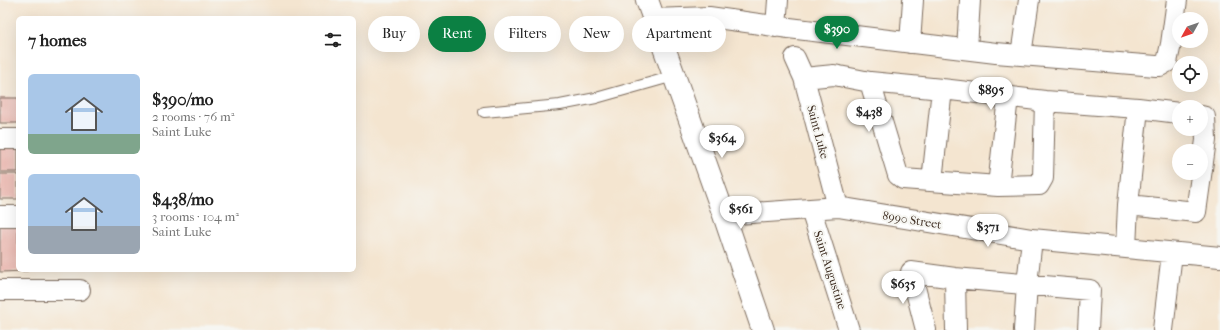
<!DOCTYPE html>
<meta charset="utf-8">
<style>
:root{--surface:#fff;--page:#f2f2f2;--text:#222;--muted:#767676;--accent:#0b8043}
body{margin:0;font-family:"IM FELL French Canon",serif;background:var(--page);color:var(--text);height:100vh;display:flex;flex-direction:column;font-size:15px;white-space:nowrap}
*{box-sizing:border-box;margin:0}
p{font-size:13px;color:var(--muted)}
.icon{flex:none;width:22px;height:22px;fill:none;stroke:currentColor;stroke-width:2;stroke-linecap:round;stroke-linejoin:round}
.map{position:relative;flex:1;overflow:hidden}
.drawer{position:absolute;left:16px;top:16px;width:340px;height:256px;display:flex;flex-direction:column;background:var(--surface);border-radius:6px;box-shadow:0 4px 16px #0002}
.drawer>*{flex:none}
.guide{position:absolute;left:368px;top:16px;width:380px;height:36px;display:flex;gap:8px}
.needle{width:26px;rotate:230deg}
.fabs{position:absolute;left:1172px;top:12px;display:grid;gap:8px}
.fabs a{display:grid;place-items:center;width:36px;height:36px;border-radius:50%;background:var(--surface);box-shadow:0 4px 16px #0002;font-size:20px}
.price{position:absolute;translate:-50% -34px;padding:0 9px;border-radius:14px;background:#fff;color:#222;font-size:13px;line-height:26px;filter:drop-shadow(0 1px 2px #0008)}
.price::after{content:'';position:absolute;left:50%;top:24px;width:12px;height:9px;margin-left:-6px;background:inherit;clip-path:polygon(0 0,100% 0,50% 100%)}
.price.on{background:var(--accent);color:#fff}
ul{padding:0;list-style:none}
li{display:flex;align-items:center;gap:12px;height:100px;padding:0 12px}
li span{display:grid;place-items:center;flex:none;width:112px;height:80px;border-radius:6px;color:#555}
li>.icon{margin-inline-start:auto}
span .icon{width:48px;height:48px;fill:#fffc;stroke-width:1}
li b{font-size:17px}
h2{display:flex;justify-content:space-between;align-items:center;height:48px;padding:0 12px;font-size:17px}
.tag{padding:0 14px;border-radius:18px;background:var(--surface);box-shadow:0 4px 16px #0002;font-size:14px;line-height:36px}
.tag.on{background:var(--accent);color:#fff}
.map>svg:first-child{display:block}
.building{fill:#e9aea6}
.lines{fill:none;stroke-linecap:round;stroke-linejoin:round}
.lane-casing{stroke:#7c6b5c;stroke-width:12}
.street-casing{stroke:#7c6b5c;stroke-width:22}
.secondary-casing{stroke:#7c6b5c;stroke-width:24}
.lane{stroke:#fff;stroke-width:10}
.street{stroke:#fff;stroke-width:20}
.secondary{stroke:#fff;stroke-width:22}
.labels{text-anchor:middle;stroke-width:4;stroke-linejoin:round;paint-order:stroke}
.street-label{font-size:12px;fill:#3b2a1e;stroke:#f6f6f2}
</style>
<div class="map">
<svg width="1220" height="330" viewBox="0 0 1220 330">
<rect width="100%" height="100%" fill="#f6f6f2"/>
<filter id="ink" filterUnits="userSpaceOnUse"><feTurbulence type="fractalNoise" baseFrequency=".025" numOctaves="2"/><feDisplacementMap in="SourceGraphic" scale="8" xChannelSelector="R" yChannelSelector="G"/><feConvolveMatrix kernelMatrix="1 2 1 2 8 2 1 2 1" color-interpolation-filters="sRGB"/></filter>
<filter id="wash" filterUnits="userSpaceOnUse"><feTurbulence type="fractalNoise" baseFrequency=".012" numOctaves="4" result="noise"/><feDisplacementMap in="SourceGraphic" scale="16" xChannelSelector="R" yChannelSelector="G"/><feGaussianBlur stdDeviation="0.9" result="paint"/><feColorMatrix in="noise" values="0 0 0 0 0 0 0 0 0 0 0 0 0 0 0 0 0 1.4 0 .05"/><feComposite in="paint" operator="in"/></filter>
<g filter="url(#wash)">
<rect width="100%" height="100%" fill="#f4e5d0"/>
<g id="blocks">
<path class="building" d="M0,98h18v25h-18z
M0,147h18v25h-18z
M0,174h18v25h-18z
M18,223v47h10v1l-28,1v-48z"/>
</g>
</g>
<g filter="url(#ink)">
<use href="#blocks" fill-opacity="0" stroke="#7c6b5c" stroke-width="1"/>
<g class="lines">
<g class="lane-casing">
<path id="lane" d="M484,112l76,-7 36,-7 78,-22"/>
</g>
<g class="street-casing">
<path id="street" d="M654,19l55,-2 80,11 207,25 160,13h4l7,-4 4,-18 6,-44
M776,27l2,-27
M910,43l3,-43
M967,49l3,-49
M1021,55l8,-55
M795,58l9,20 34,129
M804,78l30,-3 36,7 72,7 103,12 93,7 41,5
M870,82l28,93 5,4 95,7 41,-1 4,-7 2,-77
M0,139h18
M932,181l10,-92
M998,186l10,-89
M1128,205l68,7 10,-72 -1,-23 -4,-1
M811,210l38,120
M724,215l114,-8 194,32 188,18
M0,216h18
M1126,248l2,-43 10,-97
M955,278l1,52
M0,290h80
M926,330l-15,-58 44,6 135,12 -2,40
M1024,330l3,-46 5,-45
M1163,330l9,-77"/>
</g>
<g class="secondary-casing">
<path id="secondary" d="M647,0l77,215 39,115"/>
</g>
<use href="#lane" class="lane"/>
<use href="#street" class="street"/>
<use href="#secondary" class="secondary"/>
</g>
</g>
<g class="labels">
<g class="street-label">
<text transform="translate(818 132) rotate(75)" y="4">Saint Luke</text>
<text transform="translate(912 220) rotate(9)" y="4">8990 Street</text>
<text transform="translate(830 270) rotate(72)" y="4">Saint Augustine</text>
</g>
</g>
</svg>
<div class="fabs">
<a><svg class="needle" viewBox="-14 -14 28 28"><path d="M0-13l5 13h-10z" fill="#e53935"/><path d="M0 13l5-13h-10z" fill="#767676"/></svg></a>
<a><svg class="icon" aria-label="locate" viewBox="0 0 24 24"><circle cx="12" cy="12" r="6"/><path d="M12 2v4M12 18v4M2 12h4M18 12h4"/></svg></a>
<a>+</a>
<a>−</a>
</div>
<b class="price on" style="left:837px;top:50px">$390</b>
<b class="price" style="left:991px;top:111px">$895</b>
<b class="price" style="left:869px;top:133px">$438</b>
<b class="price" style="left:722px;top:159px">$364</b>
<b class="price" style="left:741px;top:230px">$561</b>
<b class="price" style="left:988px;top:248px">$371</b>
<b class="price" style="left:903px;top:305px">$635</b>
<div class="guide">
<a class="tag">Buy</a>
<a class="tag on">Rent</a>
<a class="tag">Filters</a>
<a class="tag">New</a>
<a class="tag">Apartment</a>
</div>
<section class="drawer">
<h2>7 homes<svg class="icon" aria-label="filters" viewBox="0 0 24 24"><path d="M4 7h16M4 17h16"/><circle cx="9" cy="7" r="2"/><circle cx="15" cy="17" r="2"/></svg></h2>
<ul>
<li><span style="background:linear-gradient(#a9c7e8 75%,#7fa58c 0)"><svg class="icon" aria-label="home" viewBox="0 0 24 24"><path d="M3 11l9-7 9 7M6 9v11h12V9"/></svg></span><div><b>$390/mo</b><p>2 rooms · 76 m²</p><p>Saint Luke</p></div></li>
<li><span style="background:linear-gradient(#a9c7e8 65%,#9aa5b1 0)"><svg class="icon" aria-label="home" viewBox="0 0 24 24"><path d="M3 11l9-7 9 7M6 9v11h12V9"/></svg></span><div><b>$438/mo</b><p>3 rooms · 104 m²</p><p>Saint Luke</p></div></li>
</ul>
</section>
</div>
